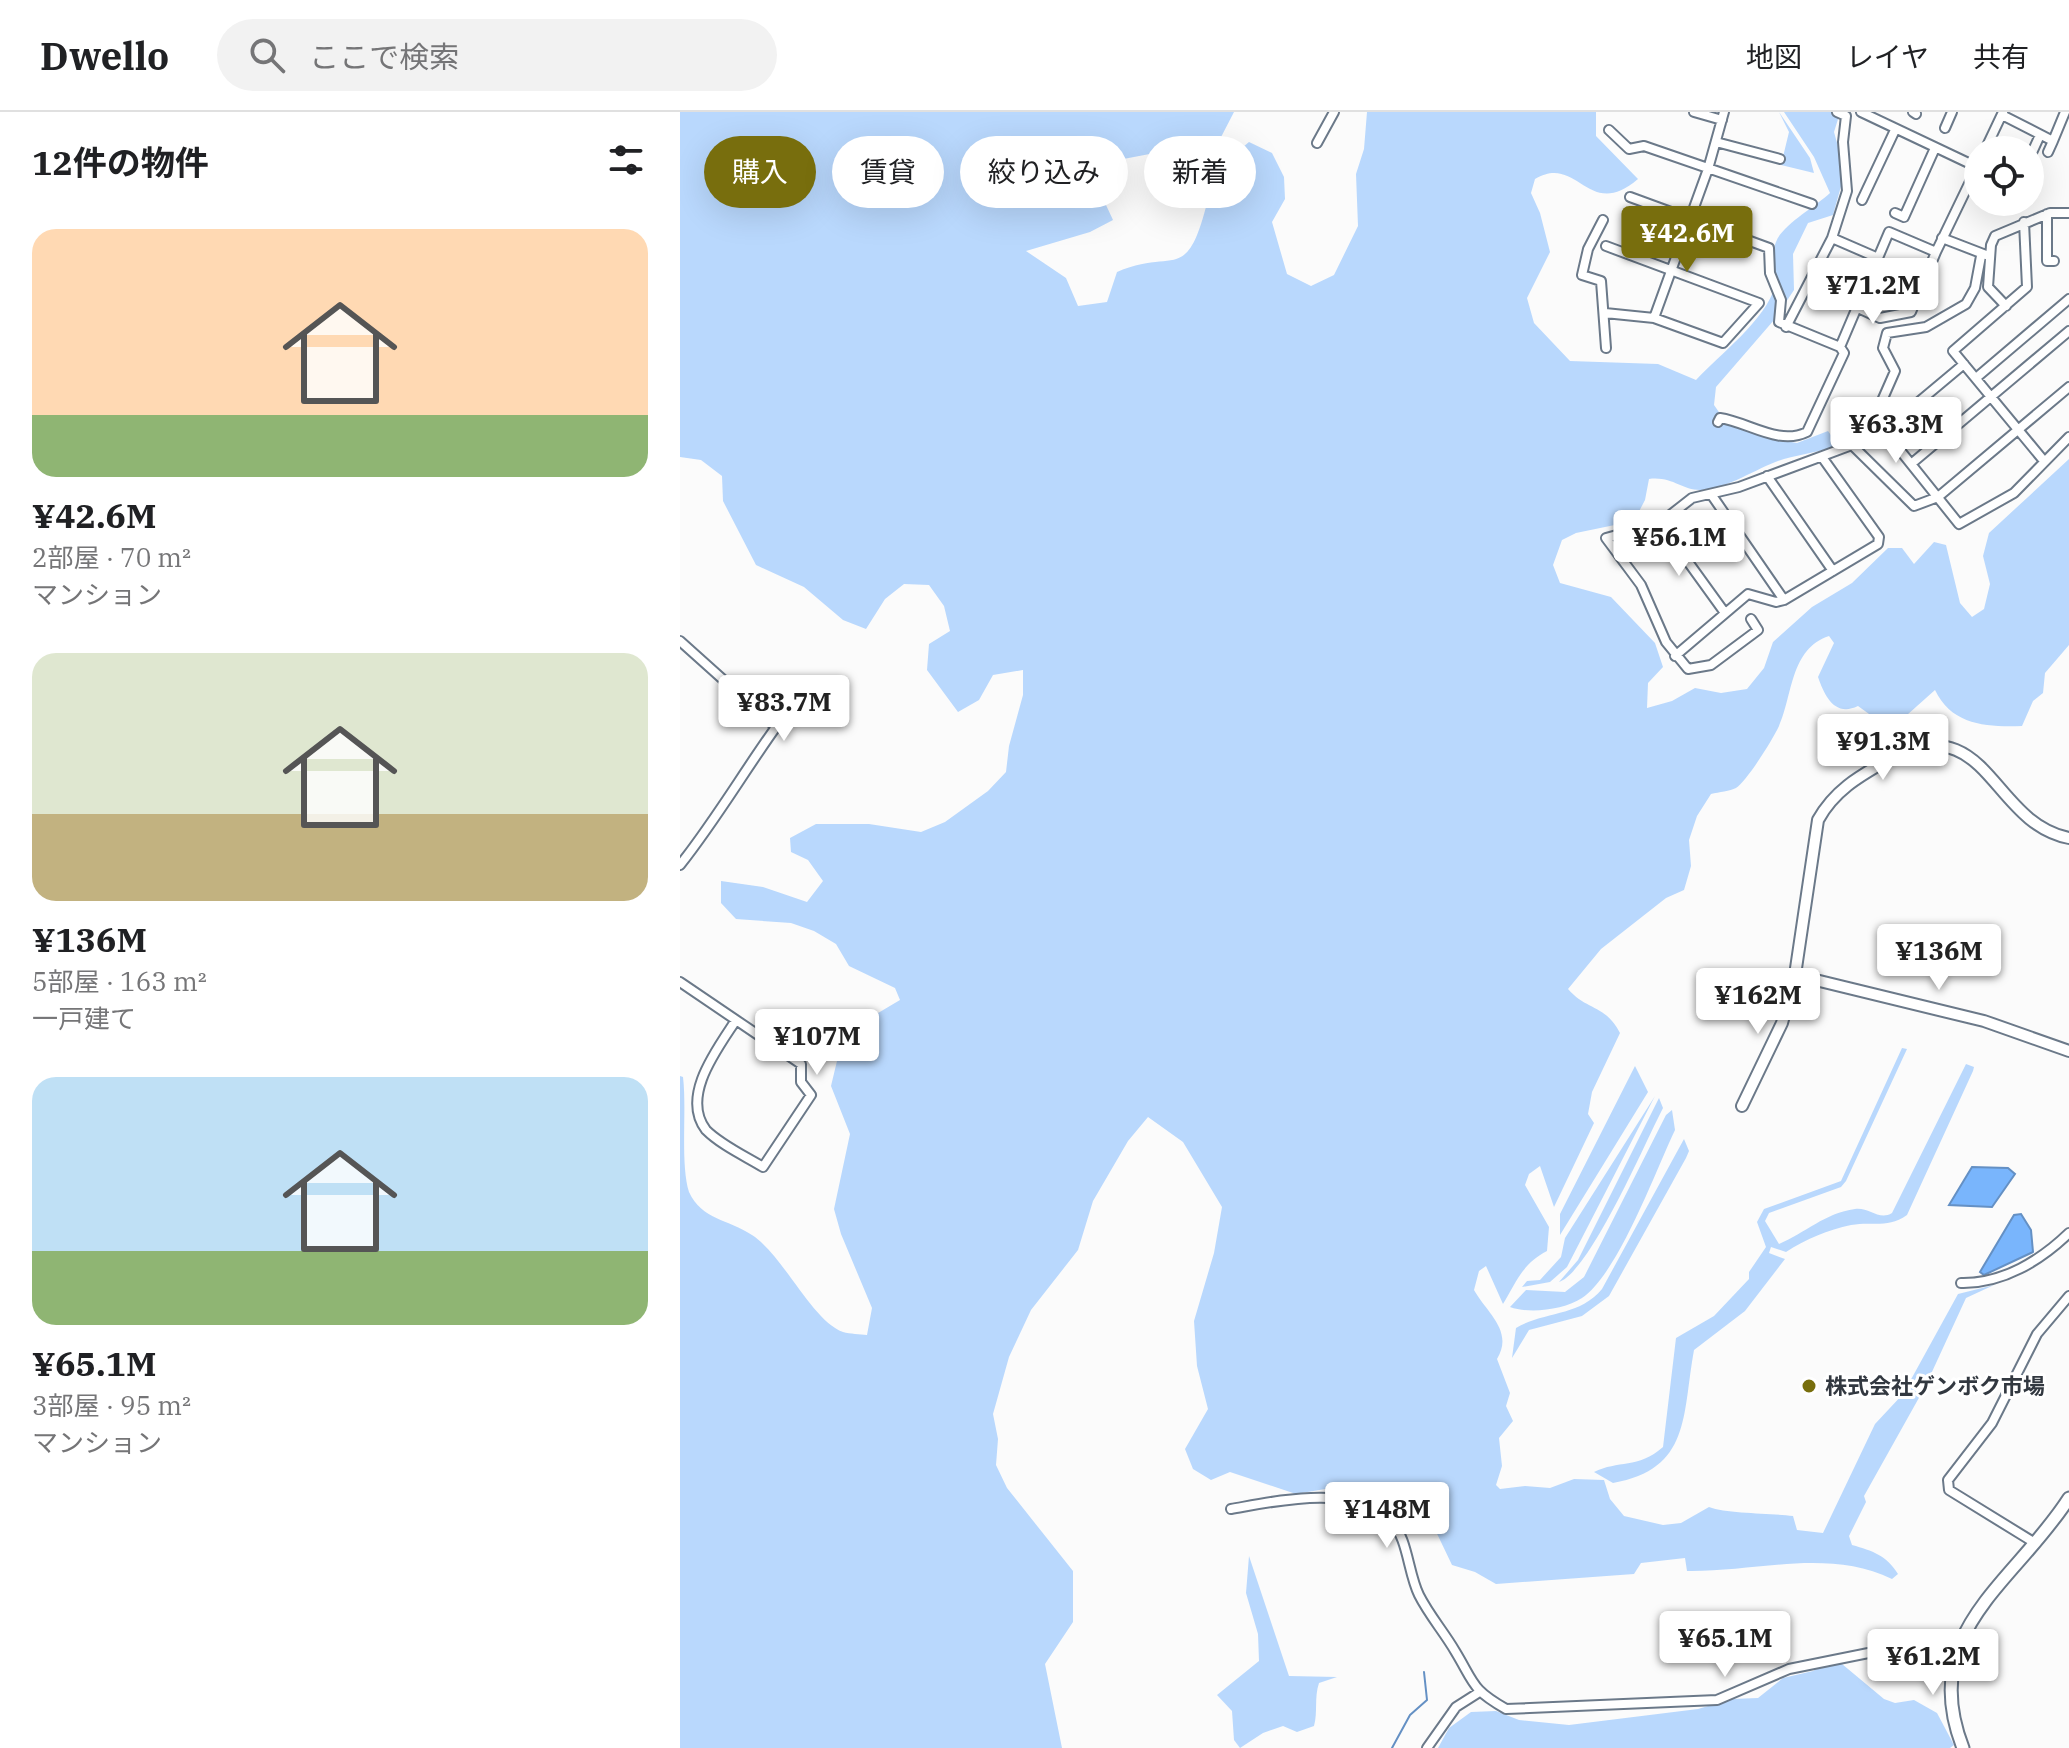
<!DOCTYPE html>
<html lang="ja">
<meta charset="utf-8">
<style>
:root{--surface:#fff;--page:#f2f2f2;--text:#202124;--muted:#757577;--line:#e0e0e0;--accent:#786e0d}
body{margin:0;font-family:"IBM Plex Serif","Noto Sans JP",serif;background:var(--page);color:var(--text);height:100vh;display:flex;flex-direction:column;font-size:30px;white-space:nowrap}
*{box-sizing:border-box;margin:0}
p{font-size:26px;color:var(--muted)}
.icon{flex:none;width:44px;height:44px;fill:none;stroke:currentColor;stroke-width:2;stroke-linecap:round;stroke-linejoin:round}
.map{position:relative;flex:1;overflow:hidden}
.sheet{display:flex;flex-direction:column;background:var(--surface);width:680px}
.sheet>*{flex:none}
.guide{position:absolute;left:24px;top:24px;width:760px;height:72px;display:flex;gap:16px}
.fabs{position:absolute;left:1284px;top:24px;display:grid;gap:16px}
.fabs a{display:grid;place-items:center;width:80px;height:80px;border-radius:50%;background:var(--surface);box-shadow:0 8px 32px #0002;font-size:40px}
.price{position:absolute;translate:-50% -68px;padding:0 18px;border-radius:8px;background:#fff;color:#222;font-size:26px;line-height:52px;filter:drop-shadow(0 2px 4px #0008)}
.price::after{content:'';position:absolute;left:50%;top:48px;width:24px;height:18px;margin-left:-12px;background:inherit;clip-path:polygon(0 0,100% 0,50% 100%)}
.price.active{background:var(--accent);color:#fff}
ul{padding:0;list-style:none}
li{display:grid;align-content:center;gap:16px;height:424px;padding:0 32px}
li span{display:grid;place-items:center;height:248px;border-radius:24px;color:#555}
li>.icon{margin-inline-start:auto}
span .icon{width:144px;height:144px;fill:#fffc;stroke-width:1}
li b{font-size:34px}
h2{display:flex;justify-content:space-between;align-items:center;height:96px;padding:0 32px;font-size:34px}
.tag{padding:0 28px;border-radius:36px;background:var(--surface);box-shadow:0 8px 32px #0002;font-size:28px;line-height:72px}
.tag.active{background:var(--accent);color:#fff}
header{display:flex;align-items:center;gap:48px;box-sizing:border-box;height:112px;padding:0 40px;background:var(--surface);border-bottom:2px solid var(--line)}
header strong{font-size:38px}
nav{display:flex;gap:44px;margin-inline-start:auto;font-size:28px}
.search{width:560px;height:72px;background:var(--page);display:flex;align-items:center;gap:20px;box-sizing:border-box;padding:0 28px;border-radius:44px;color:var(--muted);font-size:30px}
main{display:flex;flex:1;min-height:0}
.map>svg:first-child{display:block}
.green{fill:#b9d8fd;fill-rule:evenodd}
.water{fill:#79b5fc;stroke:#6490c4;stroke-width:2}
.lines{fill:none;stroke-linecap:round;stroke-linejoin:round}
.stream{stroke:#6490c4;stroke-width:2}
.minor-casing{stroke:#6b7989;stroke-width:12}
.tertiary-casing{stroke:#6b7989;stroke-width:14}
.secondary-casing{stroke:#6b7989;stroke-width:15}
.minor{stroke:#fff;stroke-width:8}
.tertiary{stroke:#fff;stroke-width:10}
.secondary{stroke:#fff;stroke-width:11}
.poi-dot{fill:#786e0d;stroke:#fff;stroke-width:3}
.labels{text-anchor:middle;stroke-width:6;stroke-linejoin:round;paint-order:stroke}
.poi-label{font-size:22px;font-weight:bold;fill:#323840;stroke:#fff;text-anchor:start}
</style>
<header>
<strong>Dwello</strong>
<div class="search"><svg class="icon" aria-label="search" viewBox="0 0 24 24"><circle cx="10" cy="10" r="6"/><path d="M15 15l6 6"/></svg>ここで検索</div>
<nav><a>地図</a><a>レイヤ</a><a>共有</a></nav>
</header>
<main>
<section class="sheet">
<h2>12件の物件<svg class="icon" aria-label="filters" viewBox="0 0 24 24"><path d="M4 7h16M4 17h16"/><circle cx="9" cy="7" r="2"/><circle cx="15" cy="17" r="2"/></svg></h2>
<ul>
<li><span style="background:linear-gradient(#ffd9b3 75%,#8fb573 0)"><svg class="icon" aria-label="home" viewBox="0 0 24 24"><path d="M3 11l9-7 9 7M6 9v11h12V9"/></svg></span><div><b>¥42.6M</b><p>2部屋 · 70 m²</p><p>マンション</p></div></li>
<li><span style="background:linear-gradient(#dfe7d0 65%,#c2b280 0)"><svg class="icon" aria-label="home" viewBox="0 0 24 24"><path d="M3 11l9-7 9 7M6 9v11h12V9"/></svg></span><div><b>¥136M</b><p>5部屋 · 163 m²</p><p>一戸建て</p></div></li>
<li><span style="background:linear-gradient(#bfe0f5 70%,#8fb573 0)"><svg class="icon" aria-label="home" viewBox="0 0 24 24"><path d="M3 11l9-7 9 7M6 9v11h12V9"/></svg></span><div><b>¥65.1M</b><p>3部屋 · 95 m²</p><p>マンション</p></div></li>
</ul>
</section>
<div class="map">
<svg width="1389" height="1636" viewBox="0 0 1389 1636">
<rect width="100%" height="100%" fill="#fbfbfb"/>
<path class="green" d="M0,0h554l-15,29 11,17 19,-16 23,11 12,24 1,22 -13,23 15,52 24,12 23,-11 24,-49 -2,-52 8,-25 3,-37h229v24l42,43c-50,43 -60,-26 -103,0l-4,14 9,20 10,39 -23,46 7,25 36,38 88,3 38,16c23,-25 70,-60 79,-94 4,-13 -5,-30 1,-44 6,-17 39,-35 54,-49l-16,-36 -30,-45h47l8,4 -5,16 11,40 -12,43 -25,8 -15,31 1,36 -20,30 -58,67 -2,18 14,20 46,14 23,4 31,-12 10,14c-18,7 -36,9 -54,14 -26,8 -54,29 -82,31 -20,1 -29,-14 -53,-11l-4,21 -11,21 -58,12 -14,7 -9,25 7,18 51,14 44,46 8,24 -15,16 -1,25 25,-7 23,-13 26,5 26,-4 17,-21 9,-26 39,-35 40,-24 36,-35h14l12,16 20,-22 12,3 14,58 12,14 12,-8 6,-25 -7,-28 6,-23 80,-74v186l-24,28 -2,20 -10,8 -11,25c-34,1 -70,0 -87,-36l-37,33 -22,-4 -18,-13c-23,11 -33,-9 -40,-29l16,-34 -5,-7c-39,13 -36,59 -50,90 -6,13 -32,55 -43,62 -6,3 -17,4 -25,6l-14,22 -8,24 2,26 -7,24 -18,8 -65,51 -33,40c19,22 37,15 52,44l-28,59 -4,22 6,9 -40,84 -14,-41 -11,8 -4,11 24,42 -2,24c-25,13 -30,30 -44,53l-17,-38 -7,5 -5,19c13,23 40,41 23,69l13,34 -4,13 7,15 -14,17 3,28 -6,19 4,4 25,-3 25,2 24,-9 30,1 6,19 14,17 39,9 18,-2 28,-16c18,7 61,6 84,9l4,14 26,3 52,-109 28,-30 55,-100 36,-9 -28,13 -41,89 -61,109 2,6 -17,34 3,9c21,6 34,10 46,29l-6,5c-64,-31 -137,-7 -205,-8l-2,-13 -44,5 -7,11 -138,10 -21,-12 -23,-7 -22,-46 -26,-20 -44,-16 -64,11 -66,-22 -19,8 -18,-11 -8,-20 23,-40 -11,-43 -3,-45 20,-68 8,-46 -39,-65 -35,-25 -20,24 -35,60 -15,49 -47,60 -22,47 -16,57 5,25 -2,26 11,23 66,83v51l-28,42 17,84h-382v-672l3,1c4,33 -3,86 6,115 13,28 39,27 63,43 31,20 60,86 91,97 7,2 17,2 24,3l5,-27 -31,-74 -7,-25 16,-75 -19,-48 6,-25 20,-18 11,-24 32,-19 -5,-12 -46,-22 -13,-22 -22,-13 -23,-8 -55,-4 -15,-16v-22l42,6 44,15 16,-21 -15,-21 -17,-8 -1,-14 26,-14h53l52,8 24,-10 43,-31 18,-19 3,-26 14,-51v-25l-30,5 -14,25 -21,12 -31,-42 2,-26 21,-13 -6,-25 -15,-21 -25,-1 -19,15 -19,30 -23,-9 -39,-33 -48,-22 -33,-64 -1,-25 -21,-16 -21,-3zM502,31l-1,34 5,10 21,16c-21,83 -33,44 -90,69l-10,30 -29,4 -12,-28 -40,-27 64,-19 23,-12 -7,-15 5,-17 2,-27 47,-9z
M1099,0l31,46 4,15 -33,-8 8,-33z
M1222,936l5,1 -61,132 -5,6 -72,26 -4,8 14,23c26,-11 46,-31 76,-35 14,-2 24,12 37,4l74,-149 8,3 -1,4 -66,144c-20,14 -34,6 -56,10 -23,5 -45,14 -65,27l-15,-5 -2,6 16,6 -40,52 -51,39c-12,66 -3,119 -81,133l-19,-11c24,-12 44,-3 69,-25l13,-109 38,-22 35,-37v-7l17,-25 -9,-25 7,-13 77,-28z
M955,954l13,26 -88,143v-21z
M975,984l-88,171 -17,15 -28,5 5,-6 13,-1 21,-23 4,-19z
M979,986l4,10 -4,8c-17,34 -70,156 -100,166l19,-22z
M992,998l3,20c-20,42 -57,144 -93,168 -18,12 -53,16 -72,9l16,-17 39,2 19,-15 82,-162z
M1004,1027l5,12 -3,7 -77,138 -27,20 -53,14 -17,28 4,-30c28,-17 63,-11 86,-39z
M569,1444l40,120 48,1 -18,6c-5,15 -1,29 -5,43l-17,6 -14,-6 -20,7 -23,15 -6,-8 -2,-29 -15,-16 42,-34 -1,-27 -12,-41z
M1156,1547l48,40 11,4 19,-3 23,13 17,32 -4,3h-512l11,-20 22,-16 25,-1 23,9 50,5 129,-16 34,-10 26,-1 25,-20 30,-7z"/>
<path class="water" d="M1292,1055l36,1 7,6 -23,33 -43,-2z
M1341,1102l10,16 2,22 -49,23 -4,-3 34,-57z"/>
<g class="lines">
<path class="stream" d="M712,1636l18,-33 17,-15 -3,-28"/>
<g class="minor-casing">
<path id="minor" d="M1014,0l28,8
M1181,0l116,55
M1233,0l3,2
M1322,3l51,26 12,-29
M1265,16l7,-16
M929,18l20,19 15,-3 168,58
M1036,30l64,17
M637,31l17,-31
M1305,38l18,-38
M1368,40l5,-11
M1350,45l10,-22
M950,85l139,51 1,25 11,27 -2,22 61,25
M1182,88l33,-70
M1215,101l9,4 31,-69
M1367,102v47h7
M923,108l-15,29 -6,26 19,6 5,67
M1344,110l3,65 -74,64 91,110
M1152,126l15,-47 -4,-49 3,-26 -9,-4
M1262,126l44,17
M1326,194l-18,-19 3,-42 4,-9 55,-23h19
M1176,195l24,11 31,-6 25,-60
M925,201l49,5 69,25 36,-40 -153,-57
M974,206l54,-149 16,-57
M1106,215l46,-89 46,20
M1284,252l-55,46 -14,34 64,80 55,-31 55,-56
M1296,266l93,-79
M1038,310l2,-4c28,4 59,28 87,14l37,-79 -4,-6 49,-115 47,20 42,-87
M1172,333l62,61 24,-9 131,-110
M1231,352l158,-133
M1087,364l66,95
M1031,382l73,106
M980,411l65,90
M1071,507l7,11 -47,35 -23,4 -22,-27 -25,-57 -35,-47 54,-15 32,-25 47,-11 113,-42 1,-6 17,-11 25,-57 -12,-23 4,-15 39,-6 40,-23 9,-16 6,-32
M0,529l96,86c-33,46 -61,94 -96,138
M995,544l73,-62 28,8 8,-2 94,-56 1,-7 -57,-80
M0,870l56,38
M56,908l65,44v18l10,13 -48,72c-18,-11 -42,-22 -57,-37 -26,-34 12,-82 30,-110z
M1281,1171c42,1 80,-23 108,-50
M551,1397c46,-8 122,-26 160,12 17,17 17,52 28,74 10,20 25,37 36,56 20,33 16,38 51,58l211,-9 72,-31 144,-29 25,3
M1355,1431l-86,-53 -1,-10 44,-57 45,-89 32,-38
M747,1636l29,-41 22,-14"/>
</g>
<g class="tertiary-casing">
<path id="tertiary" d="M1115,863l189,46 85,30
M1062,994l40,-83 13,-48 23,-155c16,-29 40,-43 68,-59 103,-56 103,61 183,77"/>
</g>
<g class="secondary-casing">
<path id="secondary" d="M1283,1636c-46,-117 51,-164 106,-250"/>
</g>
<use href="#minor" class="minor"/>
<use href="#tertiary" class="tertiary"/>
<use href="#secondary" class="secondary"/>
</g>
<circle class="poi-dot" cx="1129" cy="1274" r="8"/>
<g class="labels">
<g class="poi-label">
<text x="1145" y="1282">株式会社ゲンボク市場</text>
</g>
</g>
</svg>
<div class="fabs">
<a><svg class="icon" aria-label="locate" viewBox="0 0 24 24"><circle cx="12" cy="12" r="6"/><path d="M12 2v4M12 18v4M2 12h4M18 12h4"/></svg></a>
</div>
<b class="price active" style="left:1007px;top:162px">¥42.6M</b>
<b class="price" style="left:1193px;top:214px">¥71.2M</b>
<b class="price" style="left:1216px;top:353px">¥63.3M</b>
<b class="price" style="left:999px;top:466px">¥56.1M</b>
<b class="price" style="left:104px;top:631px">¥83.7M</b>
<b class="price" style="left:1203px;top:670px">¥91.3M</b>
<b class="price" style="left:1259px;top:880px">¥136M</b>
<b class="price" style="left:1078px;top:924px">¥162M</b>
<b class="price" style="left:137px;top:965px">¥107M</b>
<b class="price" style="left:707px;top:1438px">¥148M</b>
<b class="price" style="left:1045px;top:1567px">¥65.1M</b>
<b class="price" style="left:1253px;top:1585px">¥61.2M</b>
<div class="guide">
<a class="tag active">購入</a>
<a class="tag">賃貸</a>
<a class="tag">絞り込み</a>
<a class="tag">新着</a>
</div>
</div>
</main>
